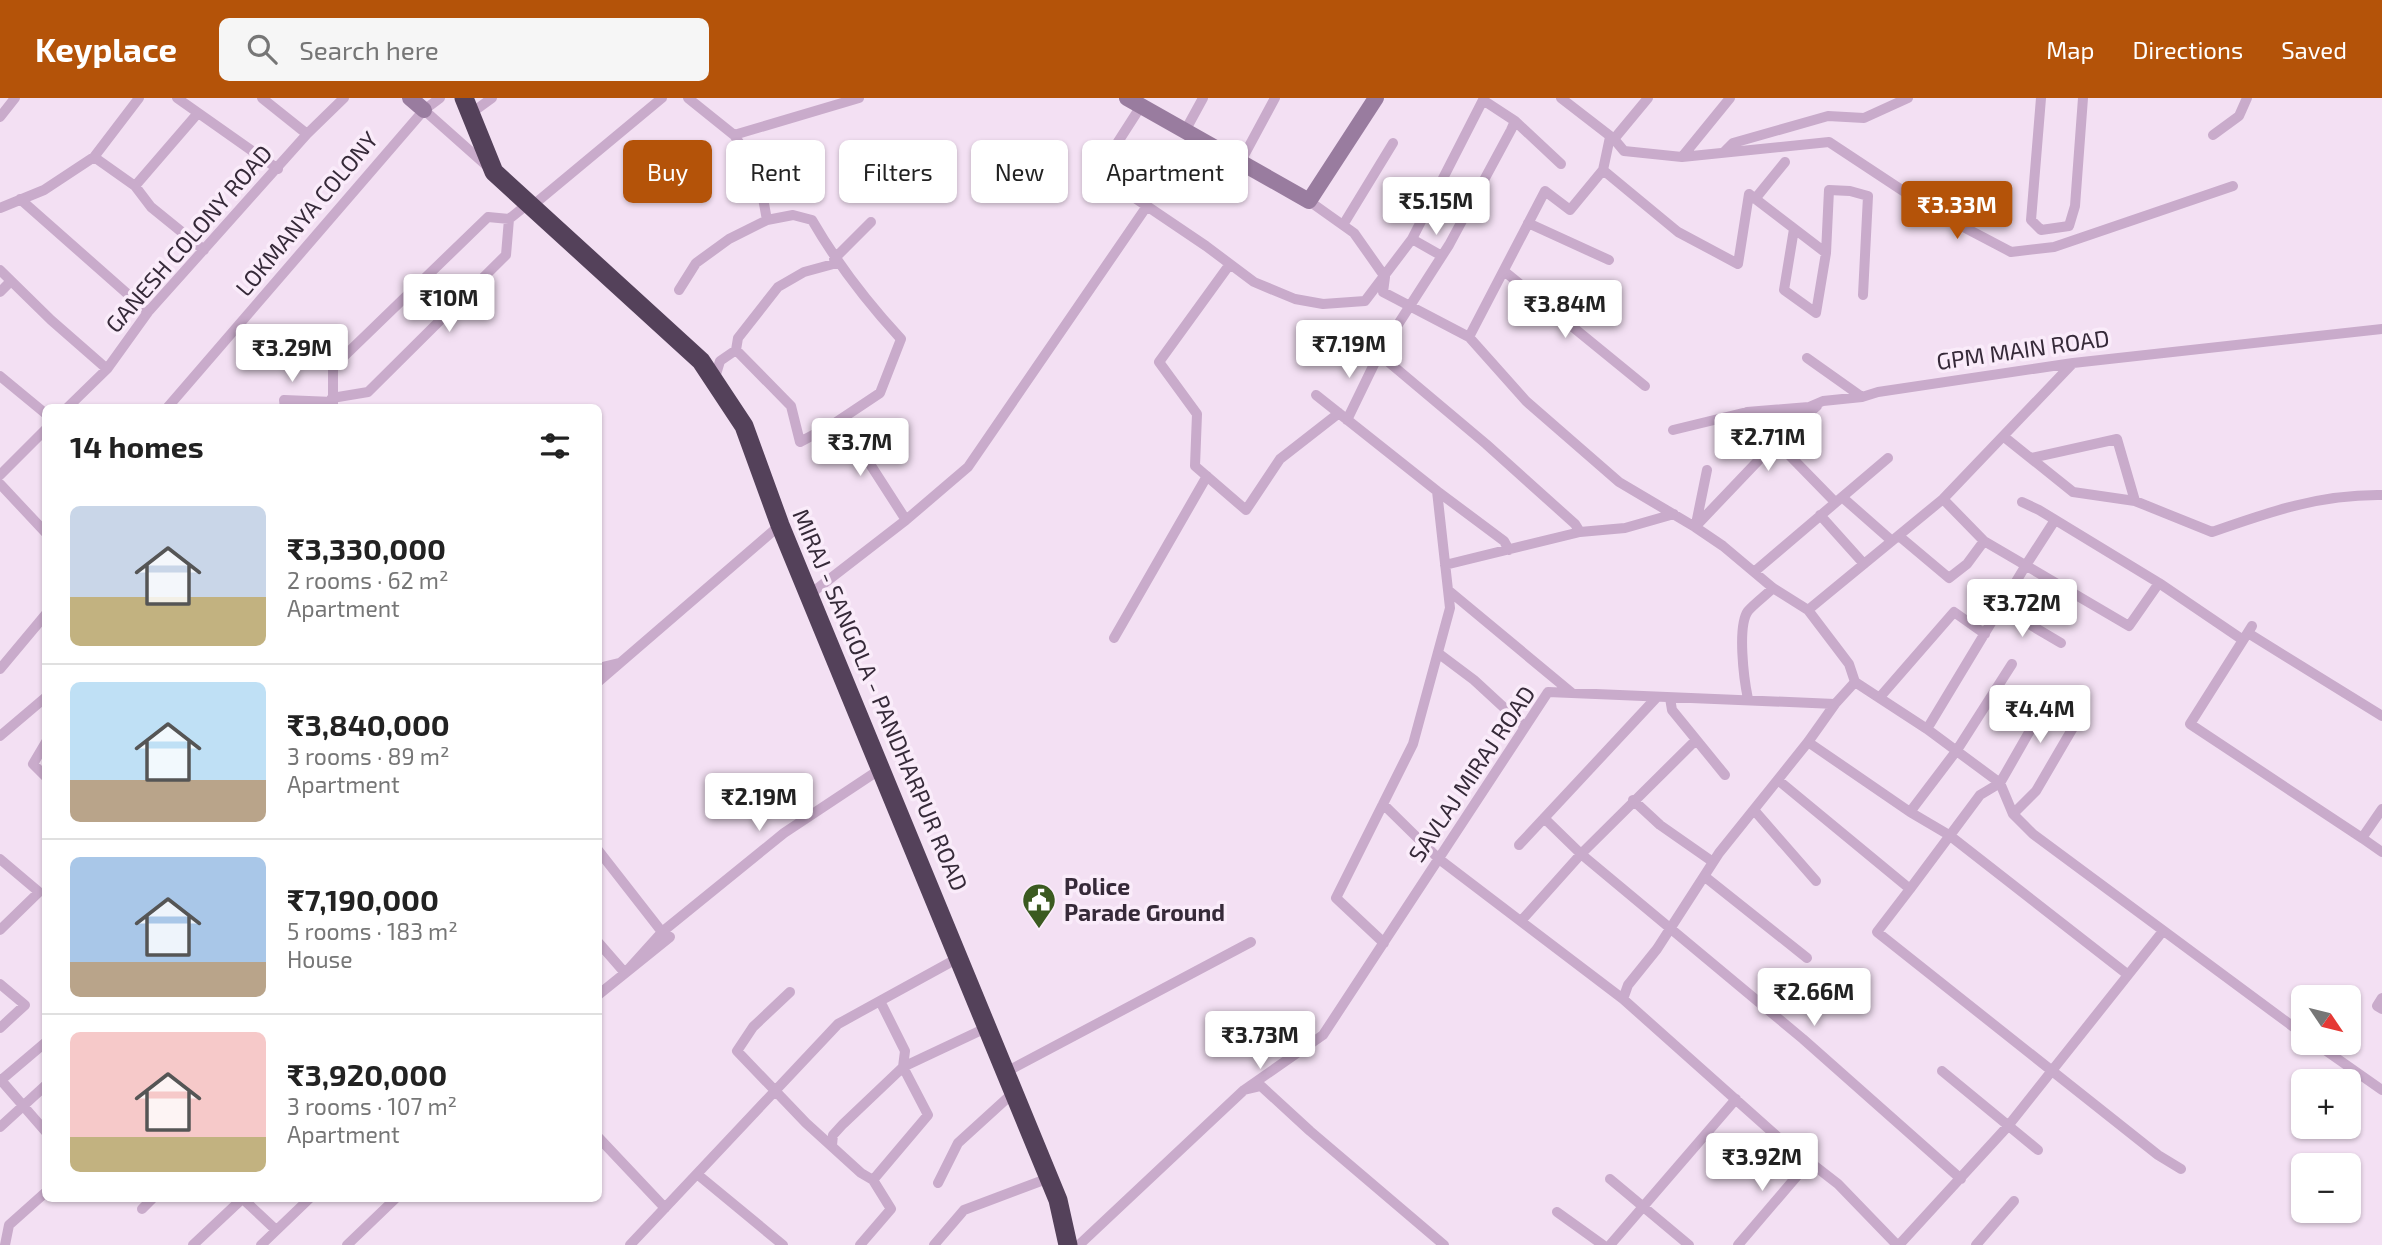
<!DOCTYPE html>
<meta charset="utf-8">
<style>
:root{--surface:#fff;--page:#f6f6f6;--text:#222;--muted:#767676;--line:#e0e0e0;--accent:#b45309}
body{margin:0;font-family:"Exo 2",sans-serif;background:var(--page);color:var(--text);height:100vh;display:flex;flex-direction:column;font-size:26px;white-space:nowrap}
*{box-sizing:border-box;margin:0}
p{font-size:23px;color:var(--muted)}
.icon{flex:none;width:38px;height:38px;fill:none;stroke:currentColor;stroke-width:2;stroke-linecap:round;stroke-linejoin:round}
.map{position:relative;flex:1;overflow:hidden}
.details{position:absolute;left:42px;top:306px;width:560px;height:798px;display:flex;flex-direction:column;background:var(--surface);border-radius:10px;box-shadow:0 2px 5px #0004}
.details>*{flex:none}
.banner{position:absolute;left:623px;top:42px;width:665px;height:63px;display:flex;gap:14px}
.needle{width:46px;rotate:125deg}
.controls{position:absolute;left:2291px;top:887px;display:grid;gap:14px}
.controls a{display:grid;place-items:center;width:70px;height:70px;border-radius:10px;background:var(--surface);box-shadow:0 2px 5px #0004;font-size:35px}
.price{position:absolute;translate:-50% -60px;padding:0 16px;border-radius:7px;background:#fff;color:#222;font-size:23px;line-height:46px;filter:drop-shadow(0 2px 4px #0008)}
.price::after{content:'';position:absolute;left:50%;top:42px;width:21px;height:16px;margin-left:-10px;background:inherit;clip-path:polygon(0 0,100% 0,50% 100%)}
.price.current{background:var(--accent);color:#fff}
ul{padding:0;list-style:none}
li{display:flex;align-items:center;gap:21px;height:175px;padding:0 28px}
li+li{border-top:2px solid var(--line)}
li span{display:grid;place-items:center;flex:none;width:196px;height:140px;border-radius:10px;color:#555}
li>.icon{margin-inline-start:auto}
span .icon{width:84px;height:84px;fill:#fffc;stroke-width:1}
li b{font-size:30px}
h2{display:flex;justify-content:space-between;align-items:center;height:84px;padding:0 28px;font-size:30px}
.chip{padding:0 24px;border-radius:10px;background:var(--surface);box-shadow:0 2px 5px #0004;font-size:24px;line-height:63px}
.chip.current{background:var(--accent);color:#fff}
header{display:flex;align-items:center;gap:42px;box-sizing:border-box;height:98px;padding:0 35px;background:var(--accent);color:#fff}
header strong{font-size:33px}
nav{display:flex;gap:38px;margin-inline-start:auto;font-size:24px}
.search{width:490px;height:63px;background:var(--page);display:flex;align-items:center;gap:18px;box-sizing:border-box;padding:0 24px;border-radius:10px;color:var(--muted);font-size:26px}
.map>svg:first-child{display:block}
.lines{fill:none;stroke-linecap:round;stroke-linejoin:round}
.street{stroke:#c9abcb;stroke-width:10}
.secondary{stroke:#997c9f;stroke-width:16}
.highway{stroke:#54415a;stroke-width:19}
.labels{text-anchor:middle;stroke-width:7;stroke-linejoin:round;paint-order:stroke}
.street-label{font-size:23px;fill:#362a39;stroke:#faecfa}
.poi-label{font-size:23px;font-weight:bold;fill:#362a39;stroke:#faecfa;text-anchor:start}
</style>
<header>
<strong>Keyplace</strong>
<div class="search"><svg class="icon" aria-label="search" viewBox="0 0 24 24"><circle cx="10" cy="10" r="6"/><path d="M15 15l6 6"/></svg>Search here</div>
<nav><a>Map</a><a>Directions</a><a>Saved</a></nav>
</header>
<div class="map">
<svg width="2382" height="1147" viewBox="0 0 2382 1147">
<rect width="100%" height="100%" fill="#f3e0f3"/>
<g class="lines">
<path class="street" d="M177,0l101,71
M262,0l45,36
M688,0l46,37 24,36 9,49
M1561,0l53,41
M1648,0l-34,41 10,12 58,6 48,-59
M2041,0l-10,122 10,10 28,-4 6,-20 8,-108
M1141,8l-43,67 108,73 48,36 41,17 28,5 42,-3 47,-62
M424,12l63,56
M198,15l-63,73 16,21 53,43
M470,16l22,-16
M0,19l15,-19
M1515,23l46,43
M1185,33l18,-33
M734,37l125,-37
M2213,37l26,-19 8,-18
M1610,39l-7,33 75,62 60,32 11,-70 77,59 3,-63 21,1 18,5 -5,99
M1723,55l10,-10 95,-27 36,2 44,-20
M94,59l41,29
M1682,59l147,-15 106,70 76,40 43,-5 179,-61
M1240,65l35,-65
M20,101l128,113
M1755,101l30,-37
M1309,103l45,32 31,44 -2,15 86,45 76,-146 25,19 33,-40
M532,108l130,-108
M0,110l44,-18 50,-33 45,-59
M1528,125l81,37
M1343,127l50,-82
M1794,131l-10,61 32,23 10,-60
M1442,158l-30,-17 72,-141
M834,161l37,-37
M1230,166l-71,98 38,52 -2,52 51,44 34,-51 59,-46
M0,172l51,50 56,49
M1504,173l141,115
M679,192l17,-27 33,-24 38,-19 26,-5 19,5c26,45 53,80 89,119l-21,54 -48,32 -32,17 -9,-36 -55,-56
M0,194l11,-11
M1469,239l57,64 93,81 76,45 28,19 50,42 35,22 41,54 6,18 -20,22 -27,38 -89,111 -62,96 -29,36 -5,14 157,140 58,45 59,61
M1379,256l107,90 89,80 5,8
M1807,260l55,39
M0,278l46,38
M714,283l6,-20 16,-11 2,-12 40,-51 26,-15 33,-9
M1316,297l121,96 13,117 -37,136 -77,154 48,45
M332,300l36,-6 138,-137 3,-36
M67,310l40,-39 41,-57 159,-178 37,-36
M167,310l257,-298 16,-12
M285,310l-1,-8 49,2
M333,310v-41l155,-150 21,2 20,-16
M1747,314l88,90
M841,321l65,101
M1347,322l32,-66 70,-109 62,-115 4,-9 -32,-21
M1673,332l74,-18 62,-5 14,-6 39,-4 16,-5 195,-29 309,-34
M2003,338l70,56 62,9
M2031,360l86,-19 18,62 77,31c57,-20 108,-38 170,-37
M0,377l46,-46
M0,386l46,49
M1437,393l67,50 5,9
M1842,399l50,44
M1943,401l41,42 145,85 30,-43 -120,-73 -17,-8
M1820,417l44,49
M1696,426l11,-54
M1695,429l81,-85 41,-36
M1899,438l50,42 18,-14 17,-23
M1445,467l135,-33 45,-4 49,-14
M1754,474l134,-114
M2159,485l84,57
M1448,492l124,103
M809,497l97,-75 62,-53 179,-261
M2000,509l61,36
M1808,512l135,-111 130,-136
M2252,528l-62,98 172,114
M2248,535l134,83
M1114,540l93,-162
M1438,555l36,27 51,47
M598,570l21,-5
M0,571l46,-55
M598,584l182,-157
M1855,584l72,47 99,-164 29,-45
M1880,599l74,-85 31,22
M1670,600l2,12 53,65
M1748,601c-4,-19 -11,-73 0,-88 7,-8 17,-15 25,-23
M1927,631l73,54 13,31 20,20 270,200
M0,638l46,-39
M46,644l-13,22 13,13
M1808,644l102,70 47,-62 55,-86
M1778,682l132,109 70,-94 20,-12 52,-91
M1633,702l27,25 53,37
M1383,706l56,55 184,140
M2382,711l-20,29 20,14
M1754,712l62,71
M1910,714l39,23 178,139
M2013,716l23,-23 45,-77
M1544,720l37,36 222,185 158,140
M1519,747l138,-148
M598,752l64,82 122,-99 98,-65
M0,761l39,33 -39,38
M1704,778l103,82
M1910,791l-33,43 281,223 23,14
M1521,823l60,-67 115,-114
M598,844l27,31
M0,886l25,21 -25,23
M790,894l-37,35 -16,24 69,72 55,50 12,7 55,-65 -25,-48 85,-40
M598,897l72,-58 -8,-5 -37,41
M2382,900l-5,8 5,3
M2315,945l67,47
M1942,973l96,79
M1006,974l245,-130
M0,981l46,53
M0,983l46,-39
M1244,992l79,-55 225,-343 287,12
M0,1029l46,-42
M598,1039l67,71
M832,1047l1,-10 10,-11 60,-57 2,-16 -25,-50
M697,1076l86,71
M1610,1081l79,66
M938,1085l20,-40 56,-51
M243,1101l33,31
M142,1111l10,-10
M1557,1114l46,33
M5,1147l4,-20 37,-33
M193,1147l49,-46
M261,1147l48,-46
M347,1147l48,-46
M630,1147l208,-221 122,-67
M860,1147l31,-36 -18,-29
M934,1147l30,-35 85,-32
M1079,1147l165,-155 17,-4 49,45 134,114
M1610,1147l126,-146
M1738,1147l71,-83
M1899,1147l109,-119 155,-195
M1976,1147l38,-44"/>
<path class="secondary" d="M410,0l14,12
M1127,0l182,103 67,-103"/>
<path class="highway" d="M464,0l30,74 207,189 43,65 36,99 278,675 10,45"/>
</g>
<defs>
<g id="civic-pin" transform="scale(1.75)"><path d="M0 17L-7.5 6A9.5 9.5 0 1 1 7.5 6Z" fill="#3b5a20" stroke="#faecfa"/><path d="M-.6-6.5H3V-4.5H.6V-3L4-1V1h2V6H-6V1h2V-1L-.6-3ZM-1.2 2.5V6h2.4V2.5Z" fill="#fff"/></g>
</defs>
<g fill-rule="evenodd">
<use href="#civic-pin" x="1039" y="802"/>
</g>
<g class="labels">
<g class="street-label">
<text transform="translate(307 116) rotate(-50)" y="8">LOKMANYA COLONY</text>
<text transform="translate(189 141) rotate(-49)" y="8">GANESH COLONY ROAD</text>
<text transform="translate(2023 252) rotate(-8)" y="8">GPM MAIN ROAD</text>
<text transform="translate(880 602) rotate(67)" y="8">MIRAJ - SANGOLA - PANDHARPUR ROAD</text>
<text transform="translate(1472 676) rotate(-56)" y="8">SAVLAJ MIRAJ ROAD</text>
</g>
<g class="poi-label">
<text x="1064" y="797">Police<tspan x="1064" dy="26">Parade Ground</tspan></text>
</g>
</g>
</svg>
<div class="controls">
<a><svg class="needle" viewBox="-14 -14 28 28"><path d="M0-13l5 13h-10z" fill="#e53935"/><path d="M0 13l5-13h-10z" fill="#767676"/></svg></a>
<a>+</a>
<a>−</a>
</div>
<b class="price" style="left:1436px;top:139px">₹5.15M</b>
<b class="price current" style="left:1957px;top:143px">₹3.33M</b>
<b class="price" style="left:449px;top:236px">₹10M</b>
<b class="price" style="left:1565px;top:242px">₹3.84M</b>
<b class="price" style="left:1349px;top:282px">₹7.19M</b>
<b class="price" style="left:292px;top:286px">₹3.29M</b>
<b class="price" style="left:1768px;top:375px">₹2.71M</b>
<b class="price" style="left:860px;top:380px">₹3.7M</b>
<b class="price" style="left:2022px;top:541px">₹3.72M</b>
<b class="price" style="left:2040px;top:647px">₹4.4M</b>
<b class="price" style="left:759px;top:735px">₹2.19M</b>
<b class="price" style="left:1814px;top:930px">₹2.66M</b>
<b class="price" style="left:1260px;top:973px">₹3.73M</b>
<b class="price" style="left:1762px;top:1095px">₹3.92M</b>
<div class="banner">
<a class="chip current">Buy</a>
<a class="chip">Rent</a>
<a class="chip">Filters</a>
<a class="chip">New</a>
<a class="chip">Apartment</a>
</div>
<section class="details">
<h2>14 homes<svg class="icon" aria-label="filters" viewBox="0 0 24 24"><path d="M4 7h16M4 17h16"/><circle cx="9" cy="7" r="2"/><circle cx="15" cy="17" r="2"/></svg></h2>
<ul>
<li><span style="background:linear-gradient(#c9d6e8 65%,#c2b280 0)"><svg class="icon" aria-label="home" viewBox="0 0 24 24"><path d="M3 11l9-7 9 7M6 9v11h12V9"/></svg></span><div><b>₹3,330,000</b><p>2 rooms · 62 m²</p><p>Apartment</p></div></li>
<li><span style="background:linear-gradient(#bfe0f5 70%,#b9a48a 0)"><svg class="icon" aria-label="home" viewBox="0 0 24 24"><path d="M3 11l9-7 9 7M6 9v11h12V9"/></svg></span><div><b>₹3,840,000</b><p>3 rooms · 89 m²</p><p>Apartment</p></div></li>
<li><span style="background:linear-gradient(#a9c7e8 75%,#b9a48a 0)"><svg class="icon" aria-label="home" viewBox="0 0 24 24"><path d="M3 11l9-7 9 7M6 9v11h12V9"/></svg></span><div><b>₹7,190,000</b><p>5 rooms · 183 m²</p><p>House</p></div></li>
<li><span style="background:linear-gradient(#f6c9c9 75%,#c2b280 0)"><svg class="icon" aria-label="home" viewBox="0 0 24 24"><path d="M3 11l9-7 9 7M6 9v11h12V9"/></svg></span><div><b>₹3,920,000</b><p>3 rooms · 107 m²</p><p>Apartment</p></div></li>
</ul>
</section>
</div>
